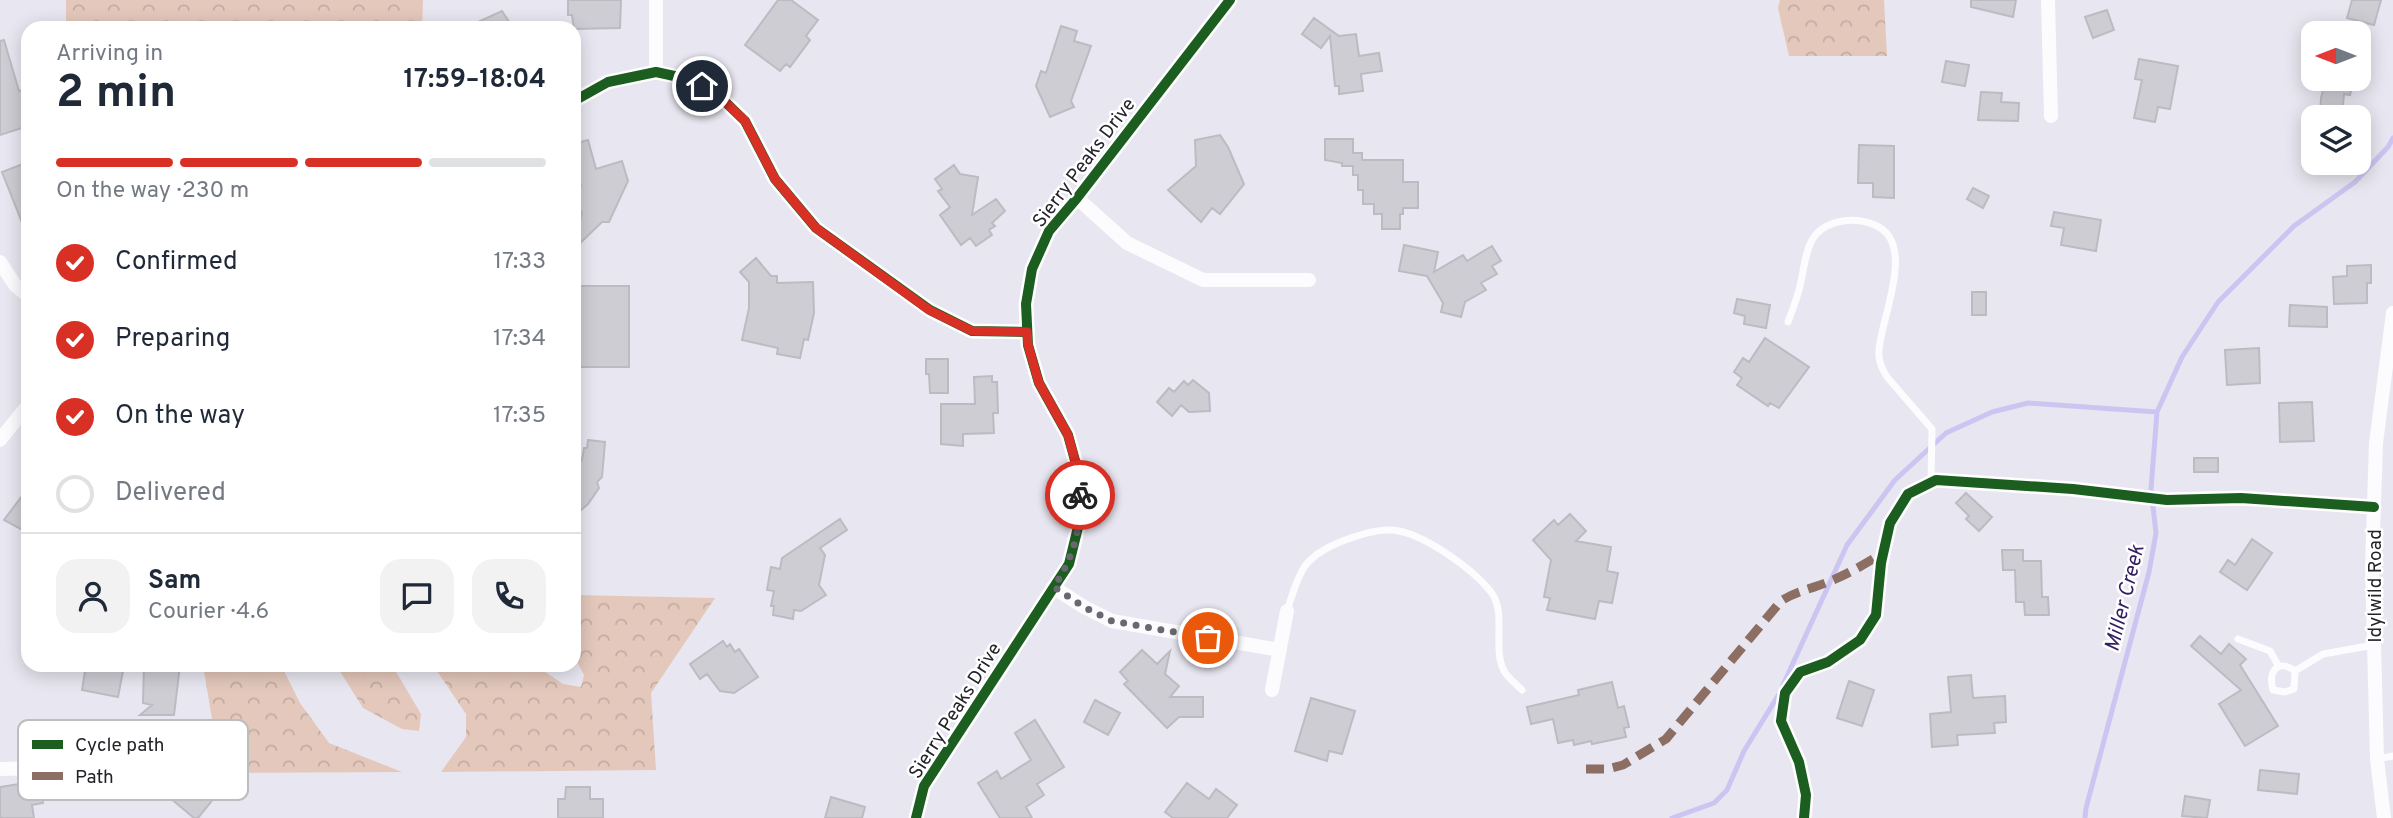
<!DOCTYPE html>
<html lang="en">
<head>
<meta charset="utf-8">
<style>
  body { margin:0; font-family:Overpass,sans-serif; background:#f2f2f3; color:#1f2937; height:100vh; display:flex; flex-direction:column; font-size:26px; white-space:nowrap }
  * { box-sizing:border-box; margin:0 }
  p { font-size:23px; color:#747a83 }
  .icon { flex:none; width:38px; height:38px; fill:none; stroke:currentColor; stroke-width:2; stroke-linecap:round; stroke-linejoin:round }
  .map { position:relative; flex:1; overflow:hidden }
  .sheet { position:absolute; left:21px; top:21px; width:560px; height:651px; display:flex; flex-direction:column; background:#fff; border-radius:21px; box-shadow:0 4px 18px #0003 }
  .sheet>* { flex:none }
  .needle { width:46px; rotate:270deg }
  .tools { position:absolute; left:2301px; top:21px; display:grid; gap:14px }
  .tools a { display:grid; place-items:center; width:70px; height:70px; border-radius:14px; background:#fff; box-shadow:0 4px 18px #0003; font-size:35px }
  .pin { position:absolute; display:grid; place-items:center; width:60px; height:60px; color:#fff; margin:-30px; border:4px solid #fff; border-radius:50%; box-shadow:0 2px 7px #0007 }
  .courier { position:absolute; display:grid; place-items:center; width:70px; height:70px; margin:-35px; border:5px solid #d93025; border-radius:50%; background:#fff; color:#222; box-shadow:0 2px 9px #0007 }
  .headline em { font-style:normal; font-weight:700 }
  .headline div { display:flex; flex-direction:column-reverse }
  .headline { display:flex; align-items:center; justify-content:space-between; height:119px; padding:0 35px }
  h1 { font-size:46px; font-weight:700; line-height:52px }
  .bar { display:grid; grid-template-columns:repeat(4,1fr); gap:10px 7px; align-content:center; height:84px; padding:0 35px }
  .bar i { height:9px; border-radius:5px; background:#e0e1e3 }
  .bar .current { background:#d93025 }
  .bar p { grid-column:span 4 }
  .line { display:flex; align-items:center; gap:18px; padding:0 35px; border-top:2px solid #e0e1e3 }
  .line div { flex:1 }
  .round { display:grid; place-items:center; flex:none; width:74px; height:74px; border-radius:21px; background:#f2f2f3 }
  ol { padding:0 35px; list-style:none }
  li { display:flex; align-items:center; gap:21px; height:77px }
  li p { margin-inline-start:auto }
  li .icon { padding:7px; border-radius:50%; background:#d93025; color:#fff; stroke-width:4 }
  li:last-child { color:#747a83 }
  li i { width:38px; height:38px; border:4px solid #e0e1e3; border-radius:50% }
  .map>svg:first-child { display:block }
  .forest { fill:url(#forest-crowns) }
  .lines { fill:none; stroke-linecap:round; stroke-linejoin:round }
  .stream { stroke:#cdc5f1; stroke-width:5 }
  .building { fill:#cfcdd4; stroke:#bcbbc2; stroke-width:2 }
  .service { stroke:#fcfbfd; stroke-width:7 }
  .minor { stroke:#fcfbfd; stroke-width:14 }
  .quiet { stroke:#8d6e63; stroke-width:9; stroke-dasharray:18 9; stroke-linecap:butt }
  .cycleway-casing { stroke:#fff; stroke-width:15 }
  .cycleway { stroke:#1b5e20; stroke-width:10 }
  .done { stroke:#69676f; stroke-width:7; stroke-dasharray:0 12.6 }
  .route { stroke:#d93025; stroke-width:9 }
  .labels { text-anchor:middle; stroke-width:5; stroke-linejoin:round; paint-order:stroke }
  .street-label { font-size:19px; fill:#242329; stroke:#fff }
  .water-label { font-size:21px; font-style:italic; fill:#321e61; stroke:#fff }
  .key { fill:#fff; stroke:#bdbdbf; stroke-width:2 }
  .key-label { font-size:19px; fill:#242329 }
</style>
</head>
<body>
<div class="map">
<svg width="2393" height="818" viewBox="0 0 2393 818">
  <defs>
    <pattern id="forest-crowns" width="20" height="18" patternUnits="userSpaceOnUse" patternTransform="scale(1.75)"><rect width="20" height="18" fill="#e4c8bc"/><path d="M2 6a3 3 0 1 1 6 0M12 15a3 3 0 1 1 6 0" fill="none" stroke="#c3aca2"/></pattern>
  </defs>
  <rect width="100%" height="100%" fill="#e8e6f0"/>
  <path class="forest" d="M66 0H423L422 28H66Z
    M1780 0H1884L1887 56H1789L1778 8Z
    M574 595 715 598 651 693 656 770 441 772 466 737V714L433 665H535L563 684 581 687 584 675 574 656Z
    M203 665H281L300 703 329 743 402 772 221 773Z
    M336 665H392L421 714 419 731 402 729 363 708Z"/>
  <g class="lines">
    <path class="stream" d="M1783 685 1847 545 1895 480 1946 433 1992 412 2028 403 2157 412
      M1672 818 1714 803 1727 790 1744 751 1779 694
      M2085 818 2086 808 2149 572 2156 533 2151 489 2157 412 2182 357 2218 302 2294 226 2355 182 2388 147 2393 138"/>
  </g>
  <path class="building" d="M568 0H621L620 28 574 29 572 15H568Z
    M778 0H791L818 20 806 36 810 40 790 67 786 64 780 71 745 45Z
    M1971 0H2016L2013 17 1971 7Z
    M2352 0H2381L2374 25 2347 18Z
    M2107 10 2114 30 2093 38 2085 17Z
    M502 11 513 28H465Z
    M1314 18 1339 36 1356 34 1359 56 1379 53 1382 71 1361 74 1363 91 1339 94V86H1335L1330 36 1321 48 1302 34Z
    M1061 26 1077 31 1074 41 1091 46 1071 101 1074 107 1050 117 1036 86 1041 71 1046 73Z
    M4 40 19 91 28 89V126L0 135V41Z
    M2139 59 2178 66 2170 109 2158 107 2155 122 2134 118 2142 80 2135 79Z
    M1946 61 1969 65 1965 86 1942 82Z
    M2326 79H2354L2350 95 2344 94 2342 117H2320L2321 98Z
    M1981 92 2002 93 2001 102 2019 103 2018 121 1978 120Z
    M1220 135 1228 147 1244 184 1220 214 1212 208 1201 222 1168 190 1196 166 1195 140Z
    M1325 139H1353V153H1362V160H1403V182H1418V208H1403V214H1400V229H1382V214H1374V204H1363V190H1358V175H1353V166H1342V163L1325 160Z
    M588 140 596 169 622 161 628 181 609 222H602L574 249 582 212 575 206 581 185H574V144Z
    M1859 145 1894 146V198L1873 197V183H1858Z
    M28 162V235H27L2 172Z
    M954 165 960 174 978 177 972 215 996 199 1005 211 992 223 995 226 989 230 992 235 976 246 970 238 961 245 940 215 950 207 938 191 942 189 935 179Z
    M1973 188 1989 196 1983 208 1967 199Z
    M2054 212 2101 220 2096 251 2061 245 2064 228 2051 226Z
    M1404 245 1438 252 1434 272 1463 255 1467 261 1492 246 1501 261 1492 266 1497 274 1481 283 1486 290 1465 302 1461 317 1441 312 1443 303 1427 276 1399 271Z
    M756 258 771 276H777V283L813 282 814 313 808 340 804 339 800 358 777 354 778 348 742 340 749 308V282L740 272Z
    M2371 265V283H2367V303L2334 304 2333 277 2347 276V266Z
    M574 286H629V367H574Z
    M1972 292H1986V315H1972Z
    M1737 299 1770 305 1766 328 1744 324 1745 316 1734 313Z
    M2290 305 2327 307V327L2289 326Z
    M1765 338 1809 367 1779 408 1770 403 1768 406 1737 385 1742 378 1734 372 1743 358 1749 362Z
    M2259 348 2260 383 2227 385 2225 350Z
    M926 359H948V393H930L929 374H926Z
    M992 376V382H997L998 413H993L994 433 963 434V446L941 444V404H975L974 377Z
    M1193 380 1209 393 1210 411 1189 412 1181 405 1172 416 1157 402 1169 388 1174 392 1184 381 1188 385Z
    M2312 402 2314 441 2280 442 2279 403Z
    M588 440 605 442 602 477 597 482 599 488 588 504 574 516V467L582 460 584 448H587Z
    M2194 458H2218V472H2194Z
    M28 488V533L4 520Z
    M1966 493 1992 517 1979 531 1966 519 1969 516 1956 503Z
    M1570 514 1586 531 1576 541 1611 547 1607 571 1618 573 1612 603 1599 601 1595 619 1547 610 1550 598 1544 597 1551 560 1533 540 1554 520 1558 525Z
    M840 519 847 530 820 548 825 555 819 585 826 595 801 611 794 610 793 619 773 615 774 606H771L774 591 767 590 771 567 780 569 782 558Z
    M2252 539 2272 553 2247 590 2220 572 2228 560 2235 565Z
    M2002 550H2023V561H2041L2042 597H2048L2049 615H2025L2024 602H2016L2015 570H2003Z
    M2200 636 2221 654 2229 644 2246 659 2240 665 2278 726 2245 746 2219 704 2241 690 2191 646Z
    M723 641 727 647 730 644 735 652 739 649 758 677 734 693 720 691 707 674 700 679 690 664Z
    M1142 650 1157 664 1170 651 1165 674 1179 686 1170 697H1203V717H1179L1167 728 1124 684 1128 681 1120 672Z
    M86 665 123 671 118 697 82 690Z
    M144 665H180L174 715H140L152 705 143 703Z
    M1971 675 1973 698 2005 696 2006 722 1994 723 1995 733 1957 735 1958 745 1932 747 1930 714 1951 712 1948 677Z
    M1849 681 1874 690 1862 726 1837 718Z
    M1612 682 1618 708 1624 706 1629 727 1624 728 1626 737 1592 744 1591 741 1574 745 1573 740 1558 743 1553 719 1531 724 1527 707 1579 695 1578 690Z
    M1311 698 1355 711 1342 754 1329 751 1327 761 1295 751Z
    M1095 700 1120 713 1108 735 1084 722Z
    M1035 720 1064 767 1037 784 1044 795 1026 807 1032 818H1000L978 783 997 771 1001 779 1031 760 1015 733Z
    M2260 770 2299 774 2297 794 2258 790Z
    M188 774 215 797 198 818H194L169 797Z
    M39 781 43 803 32 805 34 818H0V787Z
    M1187 783 1209 799 1216 789 1237 805 1227 818H1173L1165 812Z
    M566 787H590V799H603V818H558V799H565Z
    M2185 796 2210 800 2207 818 2182 816Z
    M831 797 865 807 862 818H825Z"/>
  <g class="lines">
    <path class="service" d="M1788 322C1792 311 1797 299 1800 286 1807 256 1805 227 1843 221 1855 219 1865 221 1875 225 1918 243 1880 320 1879 351 1878 360 1882 369 1887 377L1932 429 1931 483
      M1287 611C1292 596 1296 579 1305 566 1315 553 1330 546 1345 540 1360 535 1377 529 1392 530 1422 532 1473 569 1491 592 1507 613 1492 647 1504 671 1508 678 1516 684 1522 690
      M2238 639 2270 651 2278 665
      M2295 671C2277 658 2268 672 2273 690L2285 692 2294 689 2295 671 2323 654 2374 645
      M2377 759 2393 756"/>
    <path class="minor" d="M656 0V72
      M2048 0 2051 116
      M574 101 608 82 656 72 688 79 716 93 745 121 775 179 816 228 930 310 972 331 1027 332
      M1077 198 1127 243 1203 280H1309
      M0 262 15 285 28 296
      M0 440 28 405
      M1053 587 1084 607 1112 621 1280 650
      M1272 690 1287 611
      M0 769 172 765
      M916 818 924 786 1069 564 1080 519 1079 475 1068 435 1039 383 1028 345 1026 304 1032 269 1049 231 1077 198 1230 0
      M1804 818 1806 795 1799 762 1781 721 1785 693 1800 672 1828 662 1860 640 1876 615 1881 563 1890 523 1908 494 1936 480 2073 489 2167 500 2241 498 2374 507
      M2384 818 2377 759 2372 566 2376 443 2393 313"/>
    <path class="quiet" d="M1586 769H1607L1623 765 1666 739 1781 601C1793 593 1803 591 1817 586 1841 578 1862 566 1883 553"/>
    <defs>
      <path id="cycleway" d="M574 101 608 82 656 72 688 79 716 93 745 121 775 179 816 228 930 310 972 331 1027 332
        M916 818 924 786 1069 564 1080 519 1079 475 1068 435 1039 383 1028 345 1026 304 1032 269 1049 231 1077 198 1230 0
        M1804 818 1806 795 1799 762 1781 721 1785 693 1800 672 1828 662 1860 640 1876 615 1881 563 1890 523 1908 494 1936 480 2073 489 2167 500 2241 498 2374 507"/>
    </defs>
    <use href="#cycleway" class="cycleway-casing"/>
    <use href="#cycleway" class="cycleway"/>
  </g>
  <g class="lines">
    <path class="done" d="M1080 495C1081 531 1073 557 1054 587L1084 607 1112 621 1208 638"/>
    <path class="route" d="M702 86 716 93 745 121 775 179 816 228 929 310 972 331 1027 332 1028 345 1039 383 1068 435 1079 475 1080 495"/>
  </g>
  <g class="labels">
    <g class="street-label">
      <text transform="translate(1083 162) rotate(-53)" y="7">Sierry Peaks Drive</text>
      <text transform="translate(2374 586) rotate(-90)" y="7">Idylwild Road</text>
      <text transform="translate(954 710) rotate(-58)" y="7">Sierry Peaks Drive</text>
    </g>
    <g class="water-label">
      <text transform="translate(2124 598) rotate(-76)" y="7">Miller Creek</text>
    </g>
  </g>
  <rect x="18" y="720" width="230" height="80" rx="10" class="key"/>
  <rect x="32" y="740" width="31" height="9" fill="#1b5e20"/>
  <rect x="32" y="772" width="31" height="8" fill="#8d6e63"/>
  <g class="key-label">
    <text x="75" y="751">Cycle path</text>
    <text x="75" y="783">Path</text>
  </g>
</svg>
<div class="tools">
<a><svg class="needle" viewBox="-14 -14 28 28"><path d="M0-13l5 13h-10z" fill="#e53935"/><path d="M0 13l5-13h-10z" fill="#747a83"/></svg></a>
<a><svg class="icon" aria-label="layers" viewBox="0 0 24 24"><path d="M12 4l9 5-9 5-9-5zM3 14l9 5 9-5"/></svg></a>
</div>
<div class="pin" style="left:1208px;top:638px;background:#ea580c"><svg class="icon" aria-label="bag" viewBox="0 0 24 24"><path d="M5 8h14l-1 12H6zM9 8a3 3 0 0 1 6 0"/></svg></div>
<div class="pin" style="left:702px;top:86px;background:#1f2937"><svg class="icon" aria-label="home" viewBox="0 0 24 24"><path d="M3 11l9-7 9 7M6 9v11h12V9"/></svg></div>
<div class="courier" style="left:1080px;top:495px"><svg class="icon" aria-label="bike" viewBox="0 0 24 24"><circle cx="6" cy="16" r="4"/><circle cx="18" cy="16" r="4"/><path d="M6 16l4-8h5l3 8M10 8l3 8H6M13 5h3"/></svg></div>
<section class="sheet">
<div class="headline"><div><h1>2 min</h1><p>Arriving in</p></div><em>17:59–18:04</em></div>
<div class="bar"><i class="current"></i><i class="current"></i><i class="current"></i><i></i><p>On the way · 230 m</p></div>
<ol>
<li><svg class="icon" aria-label="check" viewBox="0 0 24 24"><path d="M5 12l5 5 9-10"/></svg>Confirmed<p>17:33</p></li>
<li><svg class="icon" aria-label="check" viewBox="0 0 24 24"><path d="M5 12l5 5 9-10"/></svg>Preparing<p>17:34</p></li>
<li><svg class="icon" aria-label="check" viewBox="0 0 24 24"><path d="M5 12l5 5 9-10"/></svg>On the way<p>17:35</p></li>
<li><i></i>Delivered</li>
</ol>
<div class="line" style="height:126px"><a class="round"><svg class="icon" aria-label="person" viewBox="0 0 24 24"><circle cx="12" cy="8" r="4"/><path d="M4 21q1-7 8-7t8 7"/></svg></a><div><b>Sam</b><p>Courier · 4.6</p></div><a class="round"><svg class="icon" aria-label="chat" viewBox="0 0 24 24"><path d="M4 5h16v11H9l-5 4z"/></svg></a><a class="round"><svg class="icon" aria-label="phone" viewBox="0 0 24 24"><path d="M5 4h4l2 5-3 2q2 4 5 5l2-3 5 2v4C11 20 4 13 5 4z"/></svg></a></div>
</section>
</div>
</body>
</html>
